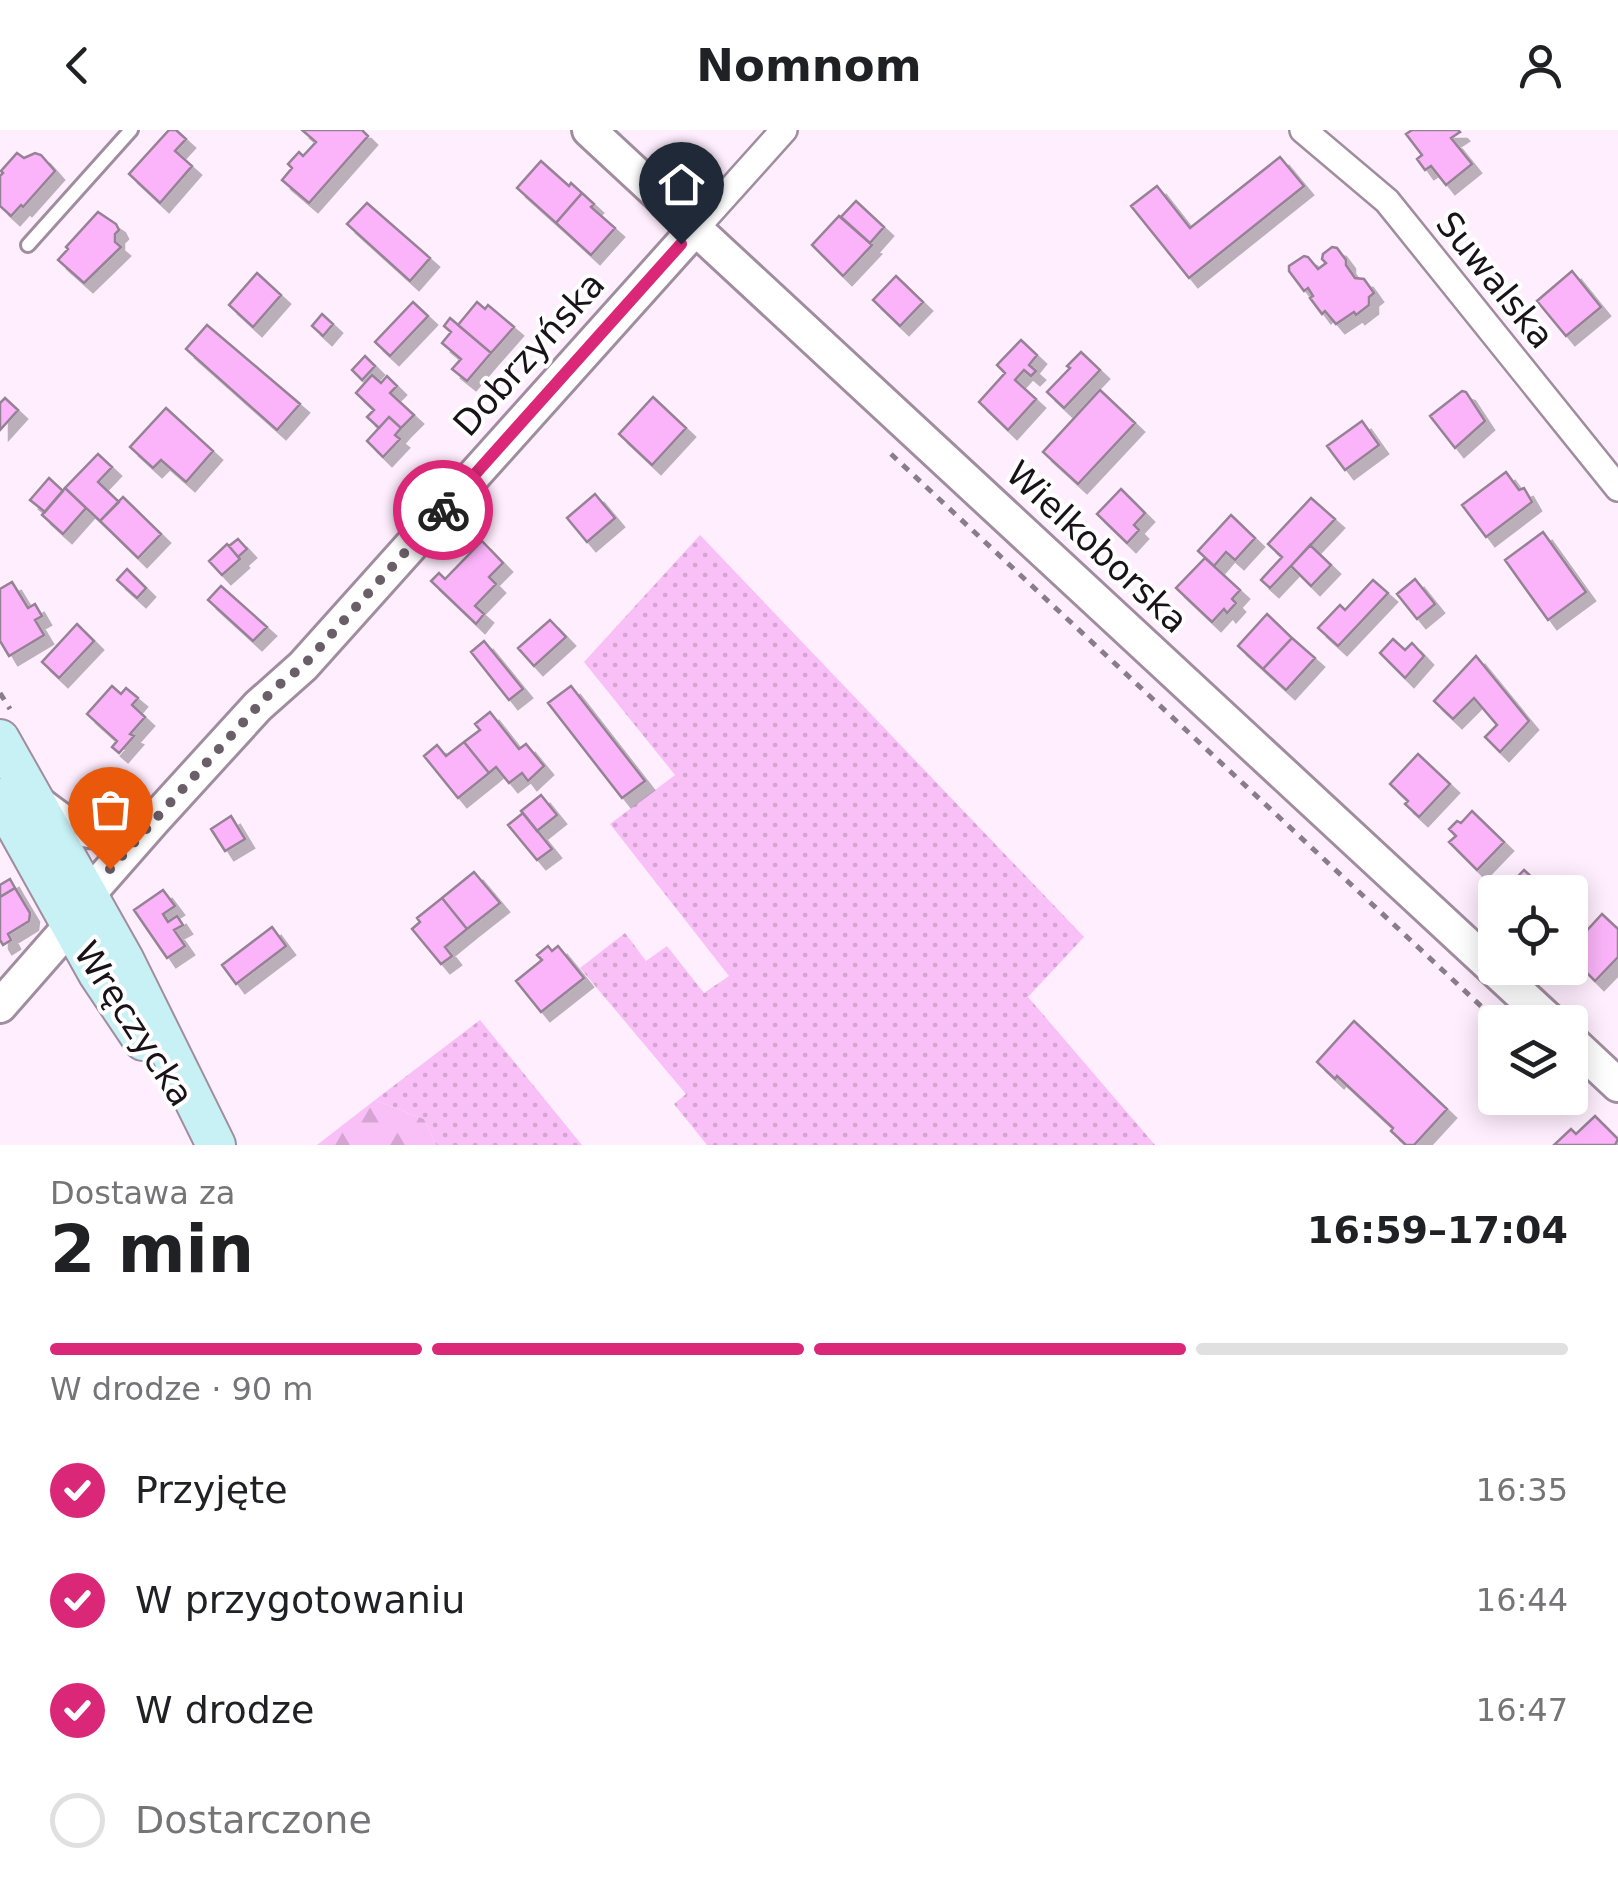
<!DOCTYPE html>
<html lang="pl">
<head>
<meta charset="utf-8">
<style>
  body { margin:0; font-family:"DejaVu Sans",sans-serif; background:#f2f2f2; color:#202124; height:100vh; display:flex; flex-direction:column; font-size:38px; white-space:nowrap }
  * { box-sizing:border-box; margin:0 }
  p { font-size:32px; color:#757577 }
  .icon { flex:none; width:55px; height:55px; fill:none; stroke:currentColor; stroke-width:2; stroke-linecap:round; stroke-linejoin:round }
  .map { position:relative; height:1015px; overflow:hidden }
  .details { display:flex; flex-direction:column; background:#fff; flex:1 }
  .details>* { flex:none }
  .buttons { position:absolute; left:1478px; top:745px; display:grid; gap:20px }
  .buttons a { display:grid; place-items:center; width:110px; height:110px; border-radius:10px; background:#fff; box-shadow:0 5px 25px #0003; font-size:50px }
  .pin { position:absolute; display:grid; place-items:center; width:85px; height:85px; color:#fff; margin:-102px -42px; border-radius:50% 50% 50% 0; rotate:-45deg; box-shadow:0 0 10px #0007 }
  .pin .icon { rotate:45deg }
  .courier { position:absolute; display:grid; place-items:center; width:100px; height:100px; margin:-50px; border:8px solid #db2777; border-radius:50%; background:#fff; color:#222; box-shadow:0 2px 12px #0007 }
  .headline em { font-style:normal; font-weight:600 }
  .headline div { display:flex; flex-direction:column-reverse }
  .headline { display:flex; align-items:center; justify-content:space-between; height:170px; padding:0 50px }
  h1 { font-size:65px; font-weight:600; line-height:75px }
  .bar { display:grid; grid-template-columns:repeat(4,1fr); gap:15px 10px; align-content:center; height:120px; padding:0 50px }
  .bar i { height:12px; border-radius:8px; background:#e0e0e0 }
  .bar .on { background:#db2777 }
  .bar p { grid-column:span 4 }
  ol { padding:0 50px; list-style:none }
  li { display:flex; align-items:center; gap:30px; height:110px }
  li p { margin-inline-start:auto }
  li .icon { padding:10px; border-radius:50%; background:#db2777; color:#fff; stroke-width:4 }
  li:last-child { color:#757577 }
  li i { width:55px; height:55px; border:5px solid #e0e0e0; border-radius:50% }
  header { display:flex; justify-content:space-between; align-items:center; height:130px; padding:0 50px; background:#fff; font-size:45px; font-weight:600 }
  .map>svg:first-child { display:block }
  .grass { fill:url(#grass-dots) }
  .forest { fill:url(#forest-firs) }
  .building { fill:#fbb4f9; stroke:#958294; stroke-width:2.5; filter:url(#shadow) }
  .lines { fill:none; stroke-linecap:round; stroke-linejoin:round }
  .service-casing { stroke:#a08d9f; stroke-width:18 }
  .minor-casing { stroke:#a08d9f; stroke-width:30 }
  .tertiary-casing { stroke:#a08d9f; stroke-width:38 }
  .secondary-casing { stroke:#a08d9f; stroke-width:42 }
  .path { stroke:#897d89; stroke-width:5; stroke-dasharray:8 8; stroke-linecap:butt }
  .service { stroke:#fff; stroke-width:12 }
  .minor { stroke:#fff; stroke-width:25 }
  .tertiary { stroke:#fff; stroke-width:32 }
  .secondary { stroke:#c7f1f5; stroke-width:38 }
  .done { stroke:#6a5f69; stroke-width:10; stroke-dasharray:0 18 }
  .route { stroke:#db2777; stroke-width:12 }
  .labels { text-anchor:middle; stroke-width:8; stroke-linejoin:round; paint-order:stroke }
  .street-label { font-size:35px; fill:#191219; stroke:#fff }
</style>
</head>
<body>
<header><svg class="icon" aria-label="back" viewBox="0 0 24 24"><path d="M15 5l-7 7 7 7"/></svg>Nomnom<svg class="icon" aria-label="person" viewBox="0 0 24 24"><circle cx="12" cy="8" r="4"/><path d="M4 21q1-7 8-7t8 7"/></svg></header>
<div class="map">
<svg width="1618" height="1015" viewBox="0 0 1618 1015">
  <defs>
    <pattern id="grass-dots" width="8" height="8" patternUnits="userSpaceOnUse" patternTransform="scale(2.5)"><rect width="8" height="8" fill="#f9c0f7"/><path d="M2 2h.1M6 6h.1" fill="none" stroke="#d5a4d3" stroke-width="1.8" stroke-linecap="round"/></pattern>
    <pattern id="forest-firs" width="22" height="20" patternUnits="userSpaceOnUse" patternTransform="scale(2.5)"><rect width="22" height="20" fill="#f9c0f7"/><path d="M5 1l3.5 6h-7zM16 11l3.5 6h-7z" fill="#d5a4d3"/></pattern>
    <filter id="shadow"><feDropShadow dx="9" dy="9" stdDeviation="0" flood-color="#0004"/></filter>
  </defs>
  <rect width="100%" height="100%" fill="#ffeefe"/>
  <path class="grass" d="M700 405 1084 807 1028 867 1155 1015H707L674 974 686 964 580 838 625 803 646 831 667 816 704 863 729 846 610 694 675 645 584 532Z
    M480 890 582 1015H436L424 989 375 970Z"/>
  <path class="forest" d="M375 970 424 989 436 1015H317Z"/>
  <path class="building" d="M169 0H176L186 9 175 21 192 36 160 73 129 44Z
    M302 0H362L368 6 309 73 282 50 292 38 288 34 299 22 303 26 316 12Z
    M1412 0H1458L1460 2 1451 8 1472 34 1446 55 1431 36 1425 40 1417 29 1422 25 1406 4Z
    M17 23 24 28 35 23 41 25 55 41 23 77 21 75 11 86 0 76V46L3 43 1 41Z
    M1280 27 1304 56 1189 148 1131 76 1157 56 1190 98Z
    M541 31 569 56 571 53 582 63 556 93 517 58Z
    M582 63 594 74 591 77 615 98 591 125 556 93Z
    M856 71 884 97 870 113 841 87Z
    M367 73 430 128 410 151 347 94Z
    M98 82 116 94 119 100 115 104V112L121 117 84 153 58 130 68 119 66 117Z
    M839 86 872 115 843 146 812 115Z
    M1332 117 1337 118 1346 130V135L1355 148 1364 149 1374 163 1369 167V175L1356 185 1354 182 1336 194 1325 181 1322 184 1310 168 1313 166 1308 158 1304 161 1289 141V136L1304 126 1308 127 1318 139 1326 133 1322 129 1323 124Z
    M1572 141 1601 177 1566 206 1537 171Z
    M257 143 281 165 253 197 229 175Z
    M896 146 923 172 900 196 873 170Z
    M413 172 428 186 390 226 375 212Z
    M477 172 485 179 488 175 514 197 491 223 458 195Z
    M322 184 333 194 323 206 312 196Z
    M450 188 491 223 467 251 452 239 461 229 442 213 451 202 444 196Z
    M207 195 300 274 277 300 186 219Z
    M1021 210 1037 225 1029 235 1036 241 1031 246 1024 240 1015 250 1036 269 1008 300 979 272 1005 243 997 235Z
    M1081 222 1100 240 1064 278 1047 262 1070 238 1067 236Z
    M365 226 375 236 362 250 352 240Z
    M372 245 381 253 387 246 397 256 390 263 414 285 401 298 389 287 379 298 367 287 374 280 356 263Z
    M1100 260 1135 293 1078 354 1043 322Z
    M1462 261 1466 262 1485 291 1455 318 1430 286Z
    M653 267 686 298 652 335 619 304Z
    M5 268 18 280 0 300V273Z
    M166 278 213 321 186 352 161 330 153 338 130 317Z
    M389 287 401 298 395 305 400 309 383 327 367 311Z
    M1362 291 1379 315 1345 340 1327 316Z
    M98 324 112 337 98 352 119 372 100 391 65 358Z
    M1506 342 1519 360 1524 358 1532 372 1486 407 1462 375Z
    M49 348 63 361 45 382 30 370Z
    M65 358 86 378 63 404 42 385Z
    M1121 359 1145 383 1134 395 1139 400 1127 413 1097 384Z
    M595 364 615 388 587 412 567 388Z
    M123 367 161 404 138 428 100 391Z
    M1311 368 1335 389 1270 458 1261 450 1282 427 1268 414Z
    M1231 385 1255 408 1235 430 1226 422 1214 436 1198 421Z
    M1543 402 1586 462 1548 490 1505 430Z
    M238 409 247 419 238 427 229 416Z
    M482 411 503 433 489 447 496 454 475 476 484 484 476 494 431 451 439 443 445 449Z
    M227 414 240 429 222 445 209 431Z
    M1310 415 1331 435 1311 456 1291 436Z
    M1205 428 1240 460 1232 469 1236 473 1227 483 1224 479 1212 492 1176 458Z
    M127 439 146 458 137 468 117 450Z
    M1415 449 1435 474 1417 489 1397 464Z
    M1373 450 1388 463 1338 516 1318 498 1340 475 1345 480Z
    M12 452 28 478 35 474 42 486 35 490 44 505 9 526 0 511V459Z
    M221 456 267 497 253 511 208 470Z
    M1267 484 1292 508 1263 539 1238 516Z
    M550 490 566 507 534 536 518 518Z
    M77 494 94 511 59 548 42 532Z
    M1292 508 1315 528 1286 560 1263 539Z
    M1393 509 1405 520 1412 513 1424 526 1405 548 1380 523Z
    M484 511 523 559 509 570 471 522Z
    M1476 526 1529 591 1500 622 1485 607 1497 595 1474 568 1453 589 1434 571Z
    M112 556 121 564 126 558 138 568 132 575 145 587 130 604 134 606 119 623 112 617 117 611 87 584Z
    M571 556 645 651 622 668 548 573Z
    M490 582 519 619 526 614 544 636 528 651 522 643 509 653 496 637 489 643 464 612 480 600 475 594Z
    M464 612 489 643 458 668 424 626 437 615 446 626Z
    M1418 624 1450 654 1419 687 1405 674 1408 671 1390 654Z
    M541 665 557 685 537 701 521 681Z
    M1472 681 1504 712 1477 740 1449 712 1456 706 1449 699 1457 691 1461 693Z
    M523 683 552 719 537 730 508 695Z
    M231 686 245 709 225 721 211 699Z
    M1524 740 1548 762H1503Z
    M474 742 500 773 467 799 442 768Z
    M10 749 15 758 0 767V755Z
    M15 758 30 783 29 791 8 804 11 810 3 815 0 810V767Z
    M163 760 175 776 163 784 168 792 177 786 183 795 174 800 185 816 167 828 134 780Z
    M442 768 467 799 445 817 452 826 441 834 412 799 420 792 417 788Z
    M1602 784 1618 799V827L1595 851 1570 826V819Z
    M272 797 286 816 236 854 222 835Z
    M548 816 552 821 558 816 584 848 541 882 516 851 542 830 537 825Z
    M1354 891 1447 979 1414 1015H1406L1391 1001 1393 998 1337 946 1335 949 1317 932Z
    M1595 986 1618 1009 1615 1015H1554L1571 999 1576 1004Z"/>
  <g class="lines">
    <defs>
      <path id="service" d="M28 115 131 0"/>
      <path id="minor" d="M1303 0 1387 71 1618 358
        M696 98 784 0"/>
      <path id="tertiary" d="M589 0 1551 892
        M35 671C46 678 57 688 68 694 95 710 126 697 154 690
        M0 876 71 795 89 764 154 690 258 576 303 536 696 98
        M1570 910 1618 955"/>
      <path id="secondary" d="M0 609 124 829 216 1015
        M0 668 98 844 143 911"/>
    </defs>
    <use href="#service" class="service-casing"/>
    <use href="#minor" class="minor-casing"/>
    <use href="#tertiary" class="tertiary-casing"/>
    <use href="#secondary" class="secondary-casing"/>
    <path class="path" d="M891 324 1498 892
      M0 563 10 579
      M81 667 110 669"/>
    <use href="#service" class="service"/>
    <use href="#minor" class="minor"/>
    <use href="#tertiary" class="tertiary"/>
    <use href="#secondary" class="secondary"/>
  </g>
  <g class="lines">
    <path class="done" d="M110 739 258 576 275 558 303 536 443 380"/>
    <path class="route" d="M443 380 681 114"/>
  </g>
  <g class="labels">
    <g class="street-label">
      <text transform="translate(1495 150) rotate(51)" y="12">Suwalska</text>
      <text transform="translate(529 224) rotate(-48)" y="12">Dobrzyńska</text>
      <text transform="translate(1097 417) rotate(43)" y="12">Wielkoborska</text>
      <text transform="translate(134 894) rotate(57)" y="12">Wręczycka</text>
    </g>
  </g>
</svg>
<div class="buttons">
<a><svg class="icon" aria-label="locate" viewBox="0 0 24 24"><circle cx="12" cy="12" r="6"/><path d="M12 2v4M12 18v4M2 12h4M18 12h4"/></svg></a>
<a><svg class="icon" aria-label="layers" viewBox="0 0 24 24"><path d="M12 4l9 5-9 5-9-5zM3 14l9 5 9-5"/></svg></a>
</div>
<div class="pin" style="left:110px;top:739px;background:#ea580c"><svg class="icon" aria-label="bag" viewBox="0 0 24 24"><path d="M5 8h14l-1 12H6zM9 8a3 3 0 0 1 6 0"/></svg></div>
<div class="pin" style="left:681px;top:114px;background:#1f2937"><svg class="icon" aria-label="home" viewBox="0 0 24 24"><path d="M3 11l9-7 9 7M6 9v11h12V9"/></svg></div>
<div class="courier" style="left:443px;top:380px"><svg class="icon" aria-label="bike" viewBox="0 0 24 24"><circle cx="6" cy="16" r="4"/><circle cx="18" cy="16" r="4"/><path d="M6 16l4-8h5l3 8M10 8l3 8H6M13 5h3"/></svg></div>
</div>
<section class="details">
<div class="headline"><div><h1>2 min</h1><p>Dostawa za</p></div><em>16:59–17:04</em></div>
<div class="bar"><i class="on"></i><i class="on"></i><i class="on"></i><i></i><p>W drodze · 90 m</p></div>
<ol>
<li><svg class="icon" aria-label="check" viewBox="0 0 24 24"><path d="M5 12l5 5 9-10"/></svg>Przyjęte<p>16:35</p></li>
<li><svg class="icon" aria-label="check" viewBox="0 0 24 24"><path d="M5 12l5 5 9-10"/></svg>W przygotowaniu<p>16:44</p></li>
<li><svg class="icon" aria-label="check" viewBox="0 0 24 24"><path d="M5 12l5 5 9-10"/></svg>W drodze<p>16:47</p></li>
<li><i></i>Dostarczone</li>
</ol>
</section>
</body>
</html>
